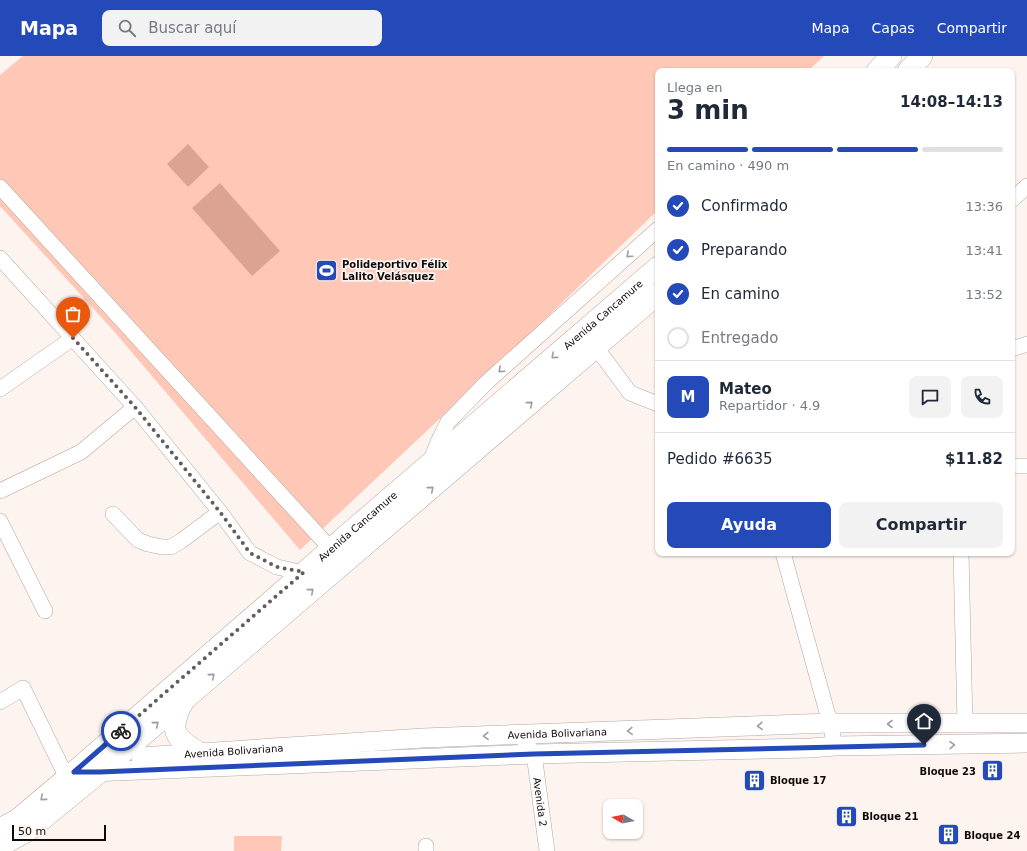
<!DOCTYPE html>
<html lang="es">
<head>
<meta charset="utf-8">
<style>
  body { margin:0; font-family:"DejaVu Sans",sans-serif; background:#f2f2f3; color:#1f2937; height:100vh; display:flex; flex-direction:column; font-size:15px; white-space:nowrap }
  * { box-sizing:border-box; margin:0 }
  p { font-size:13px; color:#747a83 }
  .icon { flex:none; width:22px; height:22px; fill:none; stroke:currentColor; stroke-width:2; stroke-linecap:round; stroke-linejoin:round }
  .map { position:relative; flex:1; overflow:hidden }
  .sheet { position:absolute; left:655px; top:12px; width:360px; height:488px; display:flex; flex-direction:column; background:#fff; border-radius:8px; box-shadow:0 1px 3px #0004 }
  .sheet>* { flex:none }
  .needle { width:26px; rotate:279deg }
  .tools { position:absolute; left:603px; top:743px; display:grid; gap:8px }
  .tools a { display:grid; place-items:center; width:40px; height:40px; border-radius:8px; background:#fff; box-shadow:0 1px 3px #0004; font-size:20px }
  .scale { position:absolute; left:12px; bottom:10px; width:94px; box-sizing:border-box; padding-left:4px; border:2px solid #0f0a09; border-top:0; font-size:11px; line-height:14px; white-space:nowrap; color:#0f0a09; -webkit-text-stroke:3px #fdf3ef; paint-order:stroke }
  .pin { position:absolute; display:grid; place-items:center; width:34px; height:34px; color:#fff; margin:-41px -17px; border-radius:50% 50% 50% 0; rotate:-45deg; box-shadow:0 0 4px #0007 }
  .pin .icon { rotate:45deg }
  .courier { position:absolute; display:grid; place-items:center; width:40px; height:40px; margin:-20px; border:3px solid #2449b8; border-radius:50%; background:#fff; color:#222; box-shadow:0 1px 5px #0007 }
  .headline em { font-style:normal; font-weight:600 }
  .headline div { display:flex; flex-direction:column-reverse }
  .headline { display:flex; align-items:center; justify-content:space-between; height:68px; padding:0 12px }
  h1 { font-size:26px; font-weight:600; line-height:30px }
  .bar { display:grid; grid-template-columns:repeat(4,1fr); gap:6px 4px; align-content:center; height:48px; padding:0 12px }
  .bar i { height:5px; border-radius:3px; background:#e0e1e3 }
  .bar .current { background:#2449b8 }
  .bar p { grid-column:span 4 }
  .line { display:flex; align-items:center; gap:10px; padding:0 12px; border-top:1px solid #e0e1e3 }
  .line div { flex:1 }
  .round { display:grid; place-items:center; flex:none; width:42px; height:42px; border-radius:8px; background:#f2f2f3 }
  ol { padding:0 12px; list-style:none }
  li { display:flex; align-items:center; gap:12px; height:44px }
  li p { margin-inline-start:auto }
  li .icon { padding:4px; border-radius:50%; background:#2449b8; color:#fff; stroke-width:4 }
  li:last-child { color:#747a83 }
  li i { width:22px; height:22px; border:2px solid #e0e1e3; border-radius:50% }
  .primary-button { display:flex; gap:8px; margin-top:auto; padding:8px 12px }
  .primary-button a { flex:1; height:46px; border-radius:8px; background:#2449b8; color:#fff; font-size:16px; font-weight:600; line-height:46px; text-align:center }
  .primary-button a+a { background:#f2f2f3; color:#1f2937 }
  header { display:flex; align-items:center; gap:24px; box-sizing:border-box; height:56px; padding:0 20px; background:#2449b8; color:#fff }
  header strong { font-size:19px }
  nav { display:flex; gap:22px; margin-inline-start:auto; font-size:14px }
  .search { width:280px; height:36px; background:#f2f2f3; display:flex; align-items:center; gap:10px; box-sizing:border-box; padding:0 14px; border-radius:8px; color:#747a83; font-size:15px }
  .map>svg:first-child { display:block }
  .green { fill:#fec7b6 }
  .water { fill:#dda392 }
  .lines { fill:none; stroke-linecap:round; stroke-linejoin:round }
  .minor-casing { stroke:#b3a7a3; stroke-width:16 }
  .tertiary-casing { stroke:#b3a7a3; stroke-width:20 }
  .secondary-casing { stroke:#b3a7a3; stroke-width:22 }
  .minor { stroke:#fff; stroke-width:15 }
  .tertiary { stroke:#fff; stroke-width:19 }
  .secondary { stroke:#fff; stroke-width:21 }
  .oneway { stroke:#9f9d9d }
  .done { stroke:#625c5a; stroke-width:4; stroke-dasharray:0 7.2 }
  .route { stroke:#2449b8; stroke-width:5 }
  .labels { text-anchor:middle; stroke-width:3.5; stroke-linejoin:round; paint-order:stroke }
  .poi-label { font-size:10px; font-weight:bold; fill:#0f0a09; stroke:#fdf3ef; text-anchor:start }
  .street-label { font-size:10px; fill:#0f0a09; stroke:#fdf3ef }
</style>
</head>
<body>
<header>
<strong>Mapa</strong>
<div class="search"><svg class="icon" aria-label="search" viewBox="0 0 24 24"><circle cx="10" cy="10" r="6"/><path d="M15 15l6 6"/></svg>Buscar aquí</div>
<nav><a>Mapa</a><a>Capas</a><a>Compartir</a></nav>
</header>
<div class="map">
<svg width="1027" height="795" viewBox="0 0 1027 795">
  <rect width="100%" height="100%" fill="#fdf3ef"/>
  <path class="green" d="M23 0H824L808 15H658V154L513 294 300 494 112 273 0 150V19Z
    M234 780H282L281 795H234Z"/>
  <path class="water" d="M188 88 209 111 188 131 167 108Z
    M220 127 280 195 252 220 192 152Z"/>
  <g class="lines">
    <defs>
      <g id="minor">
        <path d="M0 131 331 493"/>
        <path d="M1012 144 1027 130"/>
        <path d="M0 202 135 351 220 456 250 497 277 511 304 517"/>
        <path d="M590 283 630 337 658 348"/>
        <path d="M1012 293 1027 288"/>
        <path d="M0 333 73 282"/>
        <path d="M430 406 438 386 448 366 487 326 658 173"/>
        <path d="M1012 410H1027"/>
        <path d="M0 435 81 396 135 351"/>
        <path d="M113 458 138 484 148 488 162 491H171L181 485 220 456"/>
        <path d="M0 465 45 555"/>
        <path d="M783 497 830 667 835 690"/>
        <path d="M961 497 965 668"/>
        <path d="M0 646 23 632 67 722"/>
        <path id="s1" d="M520 679 534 698 547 795"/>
        <path d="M426 795V790"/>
      </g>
      <g id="tertiary">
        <path id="s2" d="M141 701 423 682 830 667H1027"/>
        <path d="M91 716 534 698 811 692 835 690 1027 687"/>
      </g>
      <g id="secondary">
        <path d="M877 15 891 0"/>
        <path d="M908 15 922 0"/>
        <path d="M183 646C168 674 174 682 200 697"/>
        <path id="s3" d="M0 773 17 764 67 722 331 493 342 483 658 211"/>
        <path d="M0 790 29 774 100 716 658 238"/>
      </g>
    </defs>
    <use href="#minor" class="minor-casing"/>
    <use href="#tertiary" class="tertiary-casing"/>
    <use href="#secondary" class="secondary-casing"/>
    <use href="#minor" class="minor"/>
    <use href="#tertiary" class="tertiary"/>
    <use href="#secondary" class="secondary"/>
  </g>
  <defs><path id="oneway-chevron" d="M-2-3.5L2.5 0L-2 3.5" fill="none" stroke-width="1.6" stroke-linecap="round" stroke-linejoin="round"/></defs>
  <g class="oneway">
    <use href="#oneway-chevron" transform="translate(629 199) rotate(138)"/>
    <use href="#oneway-chevron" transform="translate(554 300) rotate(139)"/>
    <use href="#oneway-chevron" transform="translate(501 314) rotate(138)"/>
    <use href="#oneway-chevron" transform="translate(530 348) rotate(-41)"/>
    <use href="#oneway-chevron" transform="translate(431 433) rotate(-41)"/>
    <use href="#oneway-chevron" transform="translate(311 535) rotate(-41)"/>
    <use href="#oneway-chevron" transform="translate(212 620) rotate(-41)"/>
    <use href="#oneway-chevron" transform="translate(156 668) rotate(-40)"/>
    <use href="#oneway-chevron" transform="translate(890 668) rotate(-180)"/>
    <use href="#oneway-chevron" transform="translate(760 670) rotate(178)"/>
    <use href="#oneway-chevron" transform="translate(630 675) rotate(178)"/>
    <use href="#oneway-chevron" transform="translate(486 680) rotate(178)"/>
    <use href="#oneway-chevron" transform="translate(952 689) rotate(-1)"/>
    <use href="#oneway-chevron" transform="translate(43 742) rotate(140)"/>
  </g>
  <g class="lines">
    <path class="done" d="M73 282 135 351 220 456 250 497 277 511 304 516 121 675"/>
    <path class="route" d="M121 675 74 716H100L534 698 924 689"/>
  </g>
  <defs>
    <symbol id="stadium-square" viewBox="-11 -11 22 22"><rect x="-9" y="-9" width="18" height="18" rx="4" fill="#2449b8" stroke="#fdf3ef"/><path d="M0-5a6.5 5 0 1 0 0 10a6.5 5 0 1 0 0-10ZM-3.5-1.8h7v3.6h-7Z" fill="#fff"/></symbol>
    <symbol id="building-square" viewBox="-11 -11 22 22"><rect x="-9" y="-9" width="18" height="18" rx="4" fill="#2449b8" stroke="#fdf3ef"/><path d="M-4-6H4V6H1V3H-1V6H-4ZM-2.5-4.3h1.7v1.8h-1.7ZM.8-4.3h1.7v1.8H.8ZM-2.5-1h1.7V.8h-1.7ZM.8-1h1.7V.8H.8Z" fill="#fff"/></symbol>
  </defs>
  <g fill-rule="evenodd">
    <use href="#stadium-square" x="314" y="202" width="25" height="25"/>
    <use href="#building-square" x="980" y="702" width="25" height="25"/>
    <use href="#building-square" x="742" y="712" width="25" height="25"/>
    <use href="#building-square" x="834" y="748" width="25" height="25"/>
    <use href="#building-square" x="936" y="766" width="25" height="25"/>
  </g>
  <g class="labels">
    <g class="poi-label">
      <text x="342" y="212">Polideportivo Félix<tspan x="342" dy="12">Lalito Velásquez</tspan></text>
      <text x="976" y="719" text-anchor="end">Bloque 23</text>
      <text x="770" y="728">Bloque 17</text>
      <text x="862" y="764">Bloque 21</text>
      <text x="964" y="783">Bloque 24</text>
    </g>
    <g class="street-label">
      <text dy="4" stroke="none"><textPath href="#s3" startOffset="793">Avenida Cancamure</textPath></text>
      <text dy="4" stroke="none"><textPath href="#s3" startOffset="469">Avenida Cancamure</textPath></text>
      <text dy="4" stroke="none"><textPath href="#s2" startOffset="417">Avenida Bolivariana</textPath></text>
      <text dy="4" stroke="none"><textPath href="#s2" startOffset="93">Avenida Bolivariana</textPath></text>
      <text dy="4" stroke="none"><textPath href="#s1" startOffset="72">Avenida 2</textPath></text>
    </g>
  </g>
</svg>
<div class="tools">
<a><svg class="needle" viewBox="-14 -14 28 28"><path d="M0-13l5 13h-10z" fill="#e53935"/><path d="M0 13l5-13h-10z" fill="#747a83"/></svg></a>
</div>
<div class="scale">50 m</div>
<div class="pin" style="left:73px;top:282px;background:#ea580c"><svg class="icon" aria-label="bag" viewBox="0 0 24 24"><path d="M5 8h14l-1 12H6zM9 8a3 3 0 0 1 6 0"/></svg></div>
<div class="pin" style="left:924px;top:689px;background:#1f2937"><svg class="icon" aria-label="home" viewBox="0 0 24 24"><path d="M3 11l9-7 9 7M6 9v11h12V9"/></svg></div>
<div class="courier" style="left:121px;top:675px"><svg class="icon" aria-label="bike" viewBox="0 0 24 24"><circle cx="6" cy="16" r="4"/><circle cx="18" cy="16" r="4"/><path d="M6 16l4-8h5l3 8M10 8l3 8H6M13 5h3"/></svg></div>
<section class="sheet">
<div class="headline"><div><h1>3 min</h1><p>Llega en</p></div><em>14:08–14:13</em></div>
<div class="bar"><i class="current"></i><i class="current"></i><i class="current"></i><i></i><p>En camino · 490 m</p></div>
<ol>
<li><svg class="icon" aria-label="check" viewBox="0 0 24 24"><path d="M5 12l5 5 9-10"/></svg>Confirmado<p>13:36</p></li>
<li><svg class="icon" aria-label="check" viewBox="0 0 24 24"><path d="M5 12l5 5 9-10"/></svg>Preparando<p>13:41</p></li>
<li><svg class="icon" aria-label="check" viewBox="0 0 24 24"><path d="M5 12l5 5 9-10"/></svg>En camino<p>13:52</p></li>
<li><i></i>Entregado</li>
</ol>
<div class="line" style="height:72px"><b class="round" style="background:#2449b8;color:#fff">M</b><div><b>Mateo</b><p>Repartidor · 4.9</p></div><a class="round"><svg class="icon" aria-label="chat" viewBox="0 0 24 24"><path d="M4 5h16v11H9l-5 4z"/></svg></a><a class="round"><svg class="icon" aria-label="phone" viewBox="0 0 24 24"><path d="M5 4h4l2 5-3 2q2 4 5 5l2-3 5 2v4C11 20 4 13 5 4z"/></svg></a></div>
<div class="line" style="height:52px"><div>Pedido #6635</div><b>$11.82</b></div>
<div class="primary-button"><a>Ayuda</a><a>Compartir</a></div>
</section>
</div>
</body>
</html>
